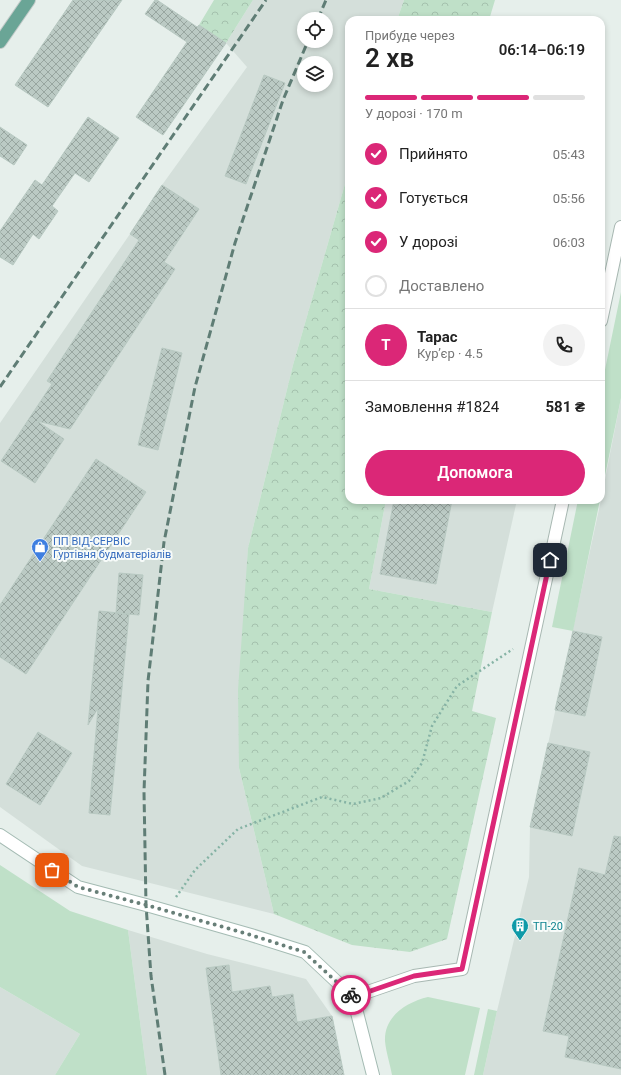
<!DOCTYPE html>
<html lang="uk">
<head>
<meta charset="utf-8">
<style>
  body { margin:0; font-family:Roboto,sans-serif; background:#f2f2f2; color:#222; height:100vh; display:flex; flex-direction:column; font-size:15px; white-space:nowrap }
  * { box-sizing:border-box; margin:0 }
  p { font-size:13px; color:#767676 }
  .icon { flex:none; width:22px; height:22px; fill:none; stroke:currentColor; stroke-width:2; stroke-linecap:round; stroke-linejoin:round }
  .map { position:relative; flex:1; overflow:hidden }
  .drawer { position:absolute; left:345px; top:16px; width:260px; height:488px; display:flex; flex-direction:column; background:#fff; border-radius:12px; box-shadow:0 2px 6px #0003 }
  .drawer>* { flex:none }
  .buttons { position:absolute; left:297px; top:12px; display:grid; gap:8px }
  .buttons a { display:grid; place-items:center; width:36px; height:36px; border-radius:50%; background:#fff; box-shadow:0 2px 6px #0003; font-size:20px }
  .pin { position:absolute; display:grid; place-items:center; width:34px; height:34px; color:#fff; margin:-17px; border-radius:8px; box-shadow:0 2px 6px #0006 }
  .courier { position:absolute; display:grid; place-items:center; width:40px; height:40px; margin:-20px; border:3px solid #db2777; border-radius:50%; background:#fff; color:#222; box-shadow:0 1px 5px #0007 }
  .head em { font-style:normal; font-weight:600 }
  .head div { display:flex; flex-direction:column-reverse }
  .head { display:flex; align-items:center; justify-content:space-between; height:68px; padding:0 20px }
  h1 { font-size:26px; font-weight:600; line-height:30px }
  .bar { display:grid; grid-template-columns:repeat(4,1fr); gap:6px 4px; align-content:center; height:48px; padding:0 20px }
  .bar i { height:5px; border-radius:3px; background:#e0e0e0 }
  .bar .selected { background:#db2777 }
  .bar p { grid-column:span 4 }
  .line { display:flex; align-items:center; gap:10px; padding:0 20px; border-top:1px solid #e0e0e0 }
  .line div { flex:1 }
  .round { display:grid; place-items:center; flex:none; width:42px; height:42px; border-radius:21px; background:#f2f2f2 }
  ol { padding:0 20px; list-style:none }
  li { display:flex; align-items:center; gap:12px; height:44px }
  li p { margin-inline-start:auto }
  li .icon { padding:4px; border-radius:50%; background:#db2777; color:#fff; stroke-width:4 }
  li:last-child { color:#767676 }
  li i { width:22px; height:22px; border:2px solid #e0e0e0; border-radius:50% }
  .primary-button { display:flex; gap:8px; margin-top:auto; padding:8px 20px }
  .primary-button a { flex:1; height:46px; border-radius:24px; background:#db2777; color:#fff; font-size:16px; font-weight:600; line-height:46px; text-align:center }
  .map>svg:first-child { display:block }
  .built { fill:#d4dfda; fill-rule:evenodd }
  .green { fill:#bfe0c8 }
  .forest { fill:url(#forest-crowns) }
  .building { fill:url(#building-cross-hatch); stroke:#b8c9c2 }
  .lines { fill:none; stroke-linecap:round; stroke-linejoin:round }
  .street-casing { stroke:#a8b8b2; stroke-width:14 }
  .secondary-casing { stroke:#a4bbb3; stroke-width:14 }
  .primary-casing { stroke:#c2cac8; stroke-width:14 }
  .path { stroke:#86b3a5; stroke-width:2.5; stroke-dasharray:2 3; stroke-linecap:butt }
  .street { stroke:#fff; stroke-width:12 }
  .secondary { stroke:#fff; stroke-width:12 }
  .primary { stroke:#6aa596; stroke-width:12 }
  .rail { stroke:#5f7d75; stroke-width:3; stroke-dasharray:8 4; stroke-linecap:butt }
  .done { stroke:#687f78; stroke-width:4; stroke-dasharray:0 7.2 }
  .route { stroke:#db2777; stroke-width:5 }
  .labels { text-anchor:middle; stroke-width:4; stroke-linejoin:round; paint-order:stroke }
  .shop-label { font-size:11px; fill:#366cbe; stroke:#f7fbf9; text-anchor:start }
  .culture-label { font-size:11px; fill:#0d838f; stroke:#f7fbf9; text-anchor:start }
</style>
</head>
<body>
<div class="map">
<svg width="621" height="1075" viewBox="0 0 621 1075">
  <defs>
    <pattern id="forest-crowns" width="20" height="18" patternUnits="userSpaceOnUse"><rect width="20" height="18" fill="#bfe0c8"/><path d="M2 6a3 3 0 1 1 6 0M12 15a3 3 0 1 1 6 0" fill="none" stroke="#a4c1ad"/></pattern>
    <pattern id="building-cross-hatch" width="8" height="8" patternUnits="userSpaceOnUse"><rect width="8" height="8" fill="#bbcac4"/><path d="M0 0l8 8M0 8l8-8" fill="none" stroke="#98a6a0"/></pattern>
  </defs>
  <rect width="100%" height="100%" fill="#e6efeb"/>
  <path class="built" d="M253 0H404L397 20H349V170L293 365 248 548 239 768 274 914 82 866 0 807V423L130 234 162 185 247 67 226 43ZM304 19H326V41H304ZM304 63H326V85H304Z
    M621 398V1075H483L497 1011 529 877 530 827 601 500Z
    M386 500H517L492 612 369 589Z
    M128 930 207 954 306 979 332 1016 344 1075H147Z
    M0 987 80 1034 55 1075H0Z"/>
  <path class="green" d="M621 292V398L601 495V389Z
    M578 500H600L573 631 552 627Z
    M0 865 70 911 128 930 147 1075H55L80 1034 0 987Z
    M428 997 480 1008 465 1075H392C390 1064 386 1052 385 1041 384 1016 407 1002 428 997Z
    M488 1009 497 1011 483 1075H474Z"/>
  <path class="forest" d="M214 0H253L226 43 199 25Z
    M404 0H495L489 20H397Z
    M349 170V500H386L369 589 492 612 472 711 496 718 447 939 410 952 352 945 274 914 239 768 238 690 248 548 293 365Z"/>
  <path class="building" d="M73 0H122L48 107 15 85Z
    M155 0H157L197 27 199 25 226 43 163 135 136 117 187 42 145 14Z
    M264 75 285 83 246 184 225 176Z
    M88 117 119 138 89 182 75 173 52 206 58 211 39 239 33 234 13 265 0 257V231L35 180 42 185Z
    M0 127 27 145 14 165 0 156Z
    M162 185 199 209 164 262 175 269 70 429 37 421 64 439 35 483 1 461 52 384 47 381 139 240 130 234Z
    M162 348 182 353 158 450 138 445Z
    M96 459 146 492 26 674 0 657V605Z
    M394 500H452L436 584 380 574Z
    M119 573 143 575 139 615 116 613Z
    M99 611 129 614 110 815 89 813 98 708 88 725Z
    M573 631 602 637 585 716 555 710Z
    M38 732 72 753 40 805 6 784Z
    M548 743 590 752 572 836 530 827Z
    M614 836 621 837V1069L565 1057 569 1036 543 1031 579 868 605 875Z
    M229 965 232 992 270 986 272 997 293 994 297 1022 332 1016 344 1075H221L206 968Z"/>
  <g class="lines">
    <defs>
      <path id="street" d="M601 321 621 227
        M353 997 414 976 462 969 563 500"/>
      <path id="secondary" d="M0 835 78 887 146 905 251 935 305 952 353 997 373 1075"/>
      <path id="primary" d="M0 42 29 0"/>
    </defs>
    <use href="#street" class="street-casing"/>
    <use href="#secondary" class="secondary-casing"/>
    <use href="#primary" class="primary-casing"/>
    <path class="path" d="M176 897 195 870 238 829 322 797 353 804 381 798 409 781 422 763 432 726 457 686 513 649"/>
    <use href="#street" class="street"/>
    <use href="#secondary" class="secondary"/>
    <use href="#primary" class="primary"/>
    <path class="rail" d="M318 19 326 0
      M0 387 266 0
      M165 1075 151 976 146 905 144 792 148 681 164 542 195 387 235 243 283 100 308 41"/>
  </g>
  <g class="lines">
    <path class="done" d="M52 870 78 887 146 905 251 935 304 952 351 995"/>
    <path class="route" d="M351 995 353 997 414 976 462 969 550 560"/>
  </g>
  <defs>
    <symbol id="shop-pin" viewBox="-11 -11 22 30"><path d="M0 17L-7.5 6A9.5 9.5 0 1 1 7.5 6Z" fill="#3f7fe0" stroke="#f7fbf9"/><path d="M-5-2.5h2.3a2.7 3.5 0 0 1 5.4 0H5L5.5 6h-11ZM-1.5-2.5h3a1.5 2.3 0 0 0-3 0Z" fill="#fff"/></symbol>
    <symbol id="building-pin" viewBox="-11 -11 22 30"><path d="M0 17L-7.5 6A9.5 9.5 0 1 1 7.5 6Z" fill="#0f9aa8" stroke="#f7fbf9"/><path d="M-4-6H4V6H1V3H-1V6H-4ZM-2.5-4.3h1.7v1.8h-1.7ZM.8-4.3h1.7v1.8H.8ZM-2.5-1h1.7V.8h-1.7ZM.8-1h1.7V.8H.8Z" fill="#fff"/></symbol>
  </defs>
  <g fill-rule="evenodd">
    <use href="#shop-pin" x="30" y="537" width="20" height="27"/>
    <use href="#building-pin" x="510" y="916" width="20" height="27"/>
  </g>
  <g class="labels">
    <g class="shop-label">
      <text x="53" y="545">ПП ВІД-СЕРВІС<tspan x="53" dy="13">Гуртівня будматеріалів</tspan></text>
    </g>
    <g class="culture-label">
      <text x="533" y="930">ТП-20</text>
    </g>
  </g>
</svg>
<div class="buttons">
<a><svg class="icon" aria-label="locate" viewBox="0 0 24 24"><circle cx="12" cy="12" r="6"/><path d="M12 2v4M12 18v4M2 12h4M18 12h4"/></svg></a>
<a><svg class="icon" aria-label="layers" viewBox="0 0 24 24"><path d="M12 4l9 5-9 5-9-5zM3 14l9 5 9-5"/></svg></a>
</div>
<div class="pin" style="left:52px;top:870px;background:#ea580c"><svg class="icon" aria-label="bag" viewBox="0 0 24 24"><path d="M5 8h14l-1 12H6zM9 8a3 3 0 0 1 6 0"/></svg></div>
<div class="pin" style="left:550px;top:560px;background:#1f2937"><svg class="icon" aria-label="home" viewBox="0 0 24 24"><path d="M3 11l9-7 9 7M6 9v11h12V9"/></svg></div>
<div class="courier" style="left:351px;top:995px"><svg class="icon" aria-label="bike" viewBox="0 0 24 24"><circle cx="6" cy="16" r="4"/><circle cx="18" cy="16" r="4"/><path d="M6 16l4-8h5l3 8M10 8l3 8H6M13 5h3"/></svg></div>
<section class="drawer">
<div class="head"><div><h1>2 хв</h1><p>Прибуде через</p></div><em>06:14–06:19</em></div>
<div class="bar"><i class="selected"></i><i class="selected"></i><i class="selected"></i><i></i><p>У дорозі · 170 m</p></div>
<ol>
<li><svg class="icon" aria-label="check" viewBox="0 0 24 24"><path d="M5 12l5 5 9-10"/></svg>Прийнято<p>05:43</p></li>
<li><svg class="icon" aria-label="check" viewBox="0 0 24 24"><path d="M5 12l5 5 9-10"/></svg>Готується<p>05:56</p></li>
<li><svg class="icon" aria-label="check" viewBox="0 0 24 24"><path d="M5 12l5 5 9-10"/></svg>У дорозі<p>06:03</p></li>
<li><i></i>Доставлено</li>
</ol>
<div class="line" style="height:72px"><b class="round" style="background:#db2777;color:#fff">Т</b><div><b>Тарас</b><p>Кур’єр · 4.5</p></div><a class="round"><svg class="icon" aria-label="phone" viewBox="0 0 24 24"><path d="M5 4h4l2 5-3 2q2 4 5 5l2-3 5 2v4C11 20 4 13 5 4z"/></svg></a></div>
<div class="line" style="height:52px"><div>Замовлення #1824</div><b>581 ₴</b></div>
<div class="primary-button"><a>Допомога</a></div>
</section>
</div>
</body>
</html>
